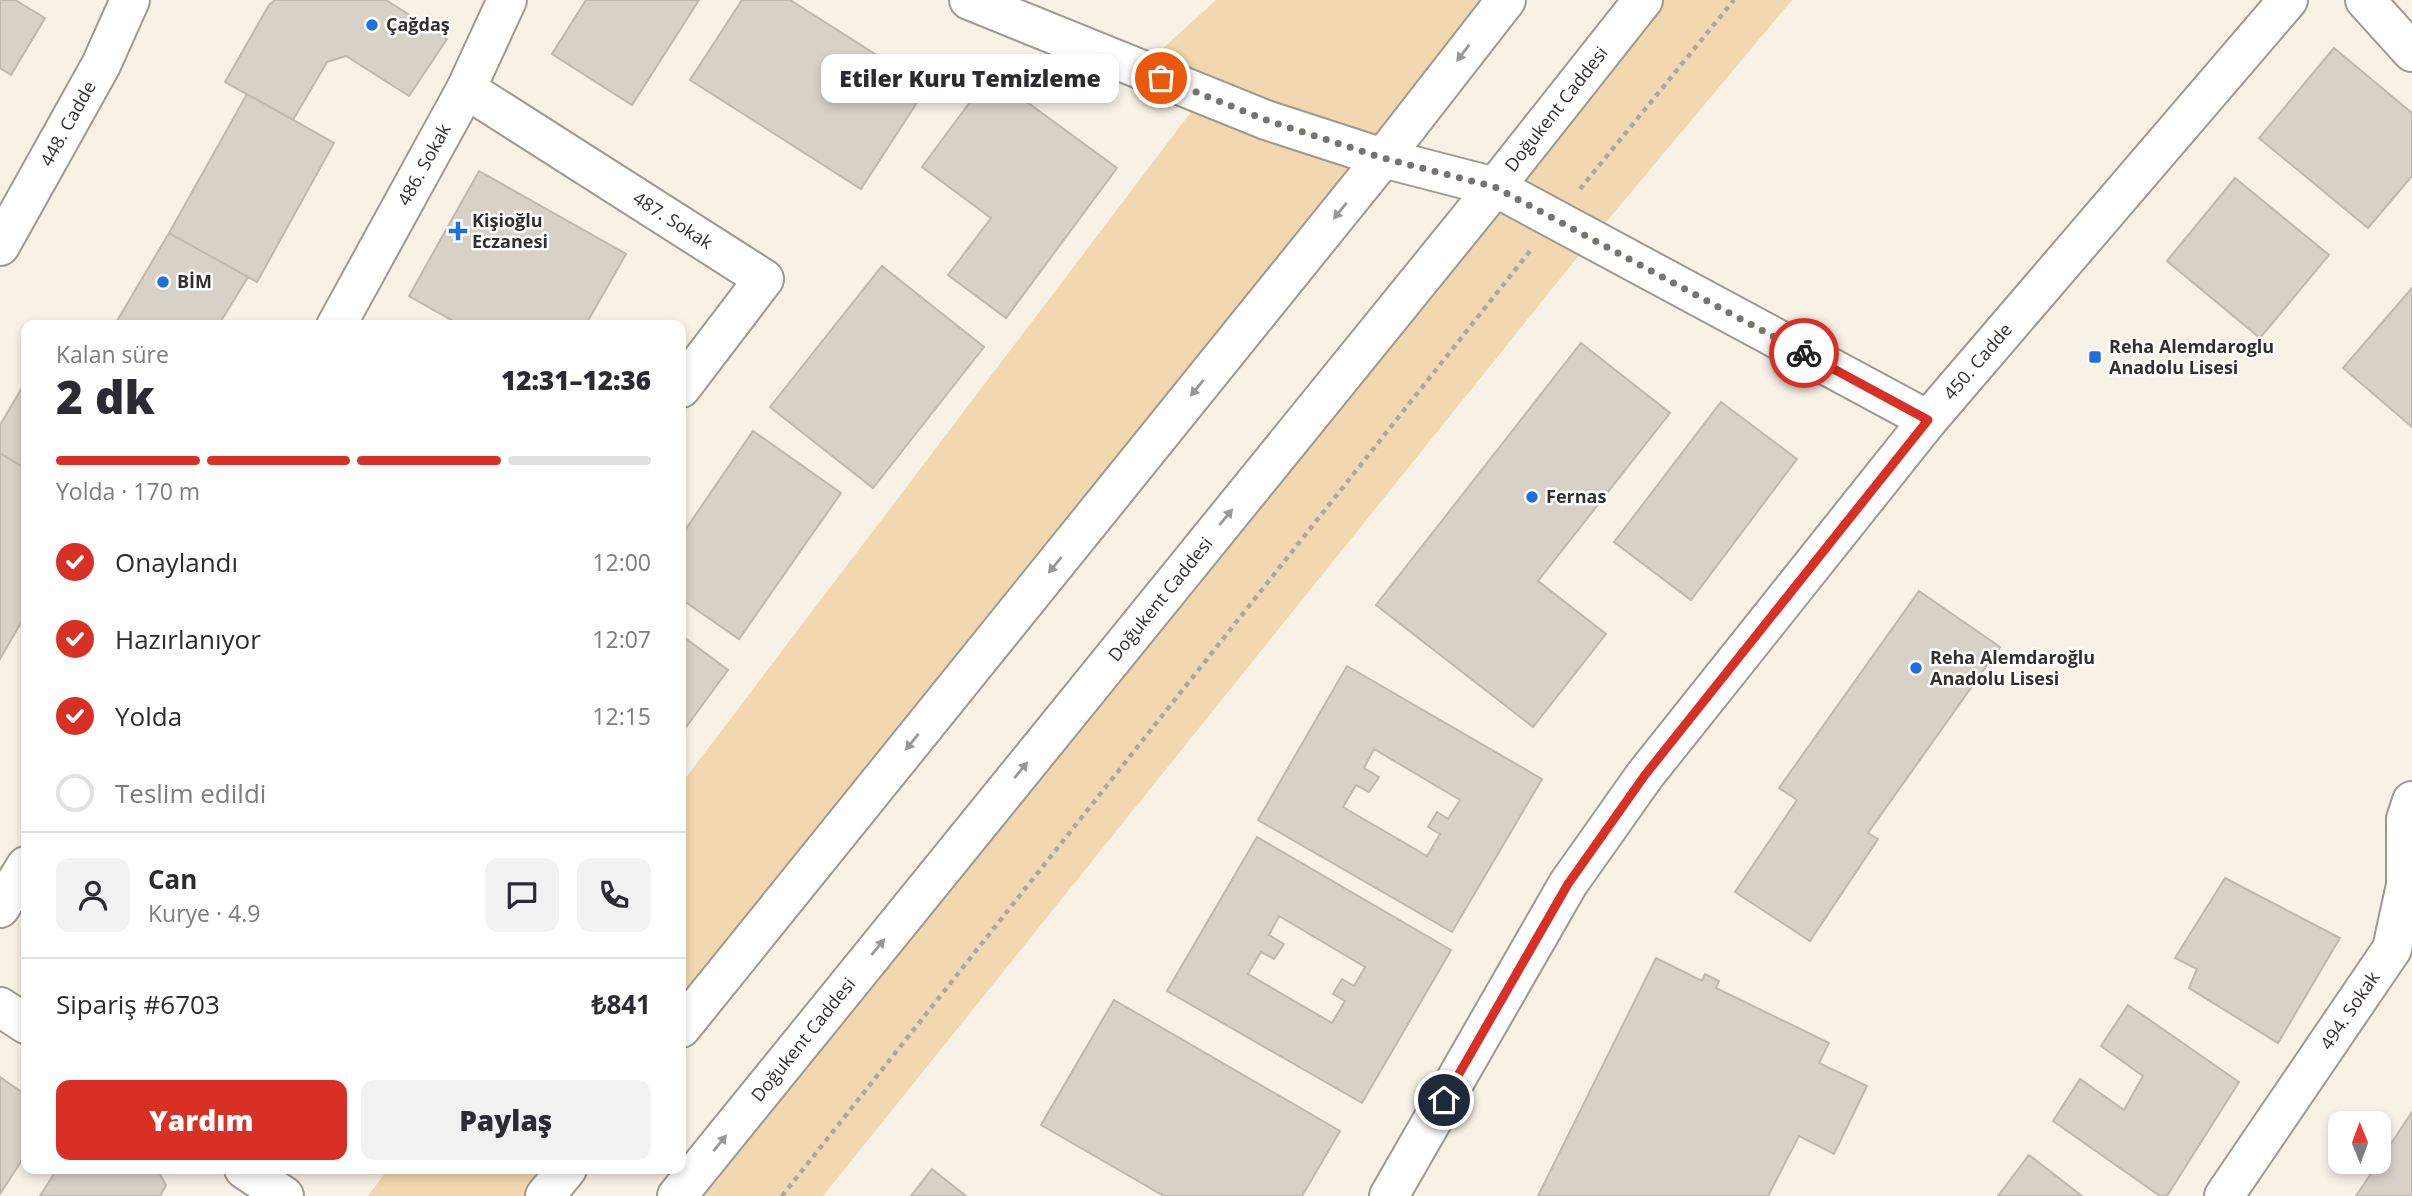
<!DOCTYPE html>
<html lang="tr">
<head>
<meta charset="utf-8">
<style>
  body { margin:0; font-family:"Open Sans",sans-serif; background:#f2f2f3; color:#2b2b33; height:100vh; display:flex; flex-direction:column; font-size:26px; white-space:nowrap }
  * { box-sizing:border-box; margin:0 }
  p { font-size:23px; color:#7c7c81 }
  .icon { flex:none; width:38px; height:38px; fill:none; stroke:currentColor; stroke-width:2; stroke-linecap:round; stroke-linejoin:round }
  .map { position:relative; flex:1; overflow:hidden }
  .side { position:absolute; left:21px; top:320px; width:665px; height:854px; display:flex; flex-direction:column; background:#fff; border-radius:14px; box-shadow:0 4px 10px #0003 }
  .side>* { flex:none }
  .needle { width:46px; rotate:359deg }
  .tools { position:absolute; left:2328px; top:1111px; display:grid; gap:14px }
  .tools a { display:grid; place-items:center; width:63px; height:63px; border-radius:14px; background:#fff; box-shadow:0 4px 10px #0003; font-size:35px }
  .pin { position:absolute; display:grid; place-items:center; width:60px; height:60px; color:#fff; margin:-30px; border:4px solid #fff; border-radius:50%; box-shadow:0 2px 7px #0007 }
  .courier { position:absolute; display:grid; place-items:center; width:70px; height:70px; margin:-35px; border:5px solid #d93025; border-radius:50%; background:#fff; color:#222; box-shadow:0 2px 9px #0007 }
  .bubble { position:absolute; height:49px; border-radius:14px; background:#fff; box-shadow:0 4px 10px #0003; font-size:23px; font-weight:800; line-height:49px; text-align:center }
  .headline em { font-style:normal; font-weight:800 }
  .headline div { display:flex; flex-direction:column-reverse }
  .headline { display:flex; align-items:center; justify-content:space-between; height:119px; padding:0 35px }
  h1 { font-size:46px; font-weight:800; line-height:52px }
  .bar { display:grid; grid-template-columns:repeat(4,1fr); gap:10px 7px; align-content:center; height:84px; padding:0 35px }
  .bar i { height:9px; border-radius:5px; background:#e1e1e2 }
  .bar .on { background:#d93025 }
  .bar p { grid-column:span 4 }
  .line { display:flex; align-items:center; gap:18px; padding:0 35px; border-top:2px solid #e1e1e2 }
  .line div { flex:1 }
  .round { display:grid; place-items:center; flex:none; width:74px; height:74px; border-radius:14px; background:#f2f2f3 }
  ol { padding:0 35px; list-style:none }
  li { display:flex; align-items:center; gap:21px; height:77px }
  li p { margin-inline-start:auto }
  li .icon { padding:7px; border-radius:50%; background:#d93025; color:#fff; stroke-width:4 }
  li:last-child { color:#7c7c81 }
  li i { width:38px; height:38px; border:4px solid #e1e1e2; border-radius:50% }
  .primary-button { display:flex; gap:14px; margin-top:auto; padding:14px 35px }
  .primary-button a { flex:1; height:80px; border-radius:14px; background:#d93025; color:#fff; font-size:28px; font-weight:800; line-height:80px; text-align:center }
  .primary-button a+a { background:#f2f2f3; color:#2b2b33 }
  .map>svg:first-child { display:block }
  .green { fill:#f2d8b0 }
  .building { fill:#d8d1c7; stroke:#bfb8ae; stroke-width:2; fill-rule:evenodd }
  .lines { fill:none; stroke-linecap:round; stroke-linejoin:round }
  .minor-casing { stroke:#9f998f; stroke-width:42 }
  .secondary-casing { stroke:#9f998f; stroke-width:42 }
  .primary-casing { stroke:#9f998f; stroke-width:42 }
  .path { stroke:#ada8a0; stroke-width:4.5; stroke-dasharray:5 5; stroke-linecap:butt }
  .minor { stroke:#fff; stroke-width:38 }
  .secondary { stroke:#fff; stroke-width:38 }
  .primary { stroke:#fff; stroke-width:38 }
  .oneway { fill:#999896 }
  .done { stroke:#78746d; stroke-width:7; stroke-dasharray:0 12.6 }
  .route { stroke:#d93025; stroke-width:9 }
  .poi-dot { fill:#1e71db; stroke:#fff; stroke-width:2.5 }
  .labels { text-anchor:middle; stroke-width:5; stroke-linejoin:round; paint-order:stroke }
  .poi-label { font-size:18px; font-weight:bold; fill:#33302c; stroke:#fff; text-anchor:start }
  .street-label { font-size:18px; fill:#33302c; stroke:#fff }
</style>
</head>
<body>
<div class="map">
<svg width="2412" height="1196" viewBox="0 0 2412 1196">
  <rect width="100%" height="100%" fill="#f8f1e6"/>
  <path class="green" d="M1216 0H1506L681 1028V784L1204 95 1140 69Z
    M1643 0H1792L1592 239 823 1196H677Z
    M388 1169H567L545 1196H368Z"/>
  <path class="building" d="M0 0H15L45 18 11 75 0 68Z
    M275 0H386L447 39 409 96 346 56 327 62 293 120 225 82 269 5Z
    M586 0H699L632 105 552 54Z
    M742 0H790L927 87 861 189 690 80Z
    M2334 48 2412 113V176L2368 228 2259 138Z
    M990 75 1117 168 1006 318 948 275 991 218 922 167Z
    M247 94 334 143 257 282 169 233Z
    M479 171 626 254 585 326H462L409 296Z
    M2235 178 2329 255 2260 338 2167 261Z
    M169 233 248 277 218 326H114Z
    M882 266 984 347 873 488 770 407Z
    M2412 288V427L2343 368Z
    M1581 343 1670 413 1538 581 1606 634 1533 727 1376 605Z
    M26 381V469L0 453V425Z
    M1721 402 1797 459 1691 600 1614 542Z
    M753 431 841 493 739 639 681 599V536Z
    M0 453 26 469V614L0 659Z
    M1919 591 2000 647 1868 833 1878 839 1810 941 1735 892 1797 800 1779 788Z
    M681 635 728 670 681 734Z
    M1347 666 1542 779 1452 932 1258 820ZM1374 749 1460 800 1448 819 1437 812 1428 827 1440 834 1427 856 1343 807 1356 785 1369 792 1379 777 1364 768Z
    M1257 837 1451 950 1362 1103 1167 991ZM1279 916 1365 967 1354 986 1342 979 1333 994 1345 1001 1332 1023 1248 974 1261 952 1274 959 1284 944 1269 935Z
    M2225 878 2340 938 2278 1043 2189 988 2197 969 2175 958Z
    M1656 958 1702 981 1705 974 1719 981 1716 988 1829 1043 1819 1063 1867 1086 1834 1154 1799 1136 1768 1196H1538Z
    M1114 1000 1340 1131 1302 1196H1164L1041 1125Z
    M2128 1005 2239 1082 2167 1196H2160L2053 1121 2080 1079 2124 1110 2143 1076 2101 1046Z
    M0 1077 26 1095V1154L0 1194Z
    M2412 1112V1196H2356Z
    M2029 1155 2082 1196H1998Z
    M57 1169H157L166 1185 160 1196H40Z
    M932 1169 966 1196H911Z"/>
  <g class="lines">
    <defs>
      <g id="minor">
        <path d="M2365 0 2412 52"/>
        <path id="s1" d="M466 89 764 279 681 388"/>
        <path d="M1495 187 1928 420"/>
        <path id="s2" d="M0 246 101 65 130 0"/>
        <path id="s3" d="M336 326 466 89 507 0"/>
        <path d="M0 908 26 866"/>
        <path d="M0 1007 26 1024"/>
        <path d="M244 1169 284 1196"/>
        <path id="s4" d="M1389 1196 1568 884 1645 775 1928 420 2288 0"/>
        <path id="s5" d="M2224 1196 2392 949 2406 885V819L2412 801"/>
      </g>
      <path id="secondary" d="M969 0 1266 120 1383 158"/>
      <g id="primary">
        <path d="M1383 158 1495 187"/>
        <path d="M681 1028 1383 158 1506 0"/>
        <path d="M545 1196 567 1169"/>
        <path id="s6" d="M677 1196 1495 187 1643 0"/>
      </g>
    </defs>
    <use href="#minor" class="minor-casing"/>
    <use href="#secondary" class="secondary-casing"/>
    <use href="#primary" class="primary-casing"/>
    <path class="path" d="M1580 189 1734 0
      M782 1196 1530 251"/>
    <use href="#minor" class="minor"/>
    <use href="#secondary" class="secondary"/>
    <use href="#primary" class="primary"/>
  </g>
  <defs><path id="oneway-solid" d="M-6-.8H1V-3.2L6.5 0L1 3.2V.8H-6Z" transform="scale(1.75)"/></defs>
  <g class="oneway">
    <use href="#oneway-solid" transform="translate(1463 53) rotate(127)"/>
    <use href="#oneway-solid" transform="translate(1340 211) rotate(129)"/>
    <use href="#oneway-solid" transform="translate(1197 388) rotate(129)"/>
    <use href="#oneway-solid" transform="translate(1226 517) rotate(-51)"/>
    <use href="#oneway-solid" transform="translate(1055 565) rotate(129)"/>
    <use href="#oneway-solid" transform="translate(912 742) rotate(129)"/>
    <use href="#oneway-solid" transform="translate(1021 770) rotate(-51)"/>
    <use href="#oneway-solid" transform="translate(878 947) rotate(-51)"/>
    <use href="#oneway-solid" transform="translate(720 1143) rotate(-51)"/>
  </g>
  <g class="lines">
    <path class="done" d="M1161 78 1266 120 1383 158 1495 187 1804 353"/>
    <path class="route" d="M1444 1100 1568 884 1645 775 1928 420 1804 353"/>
  </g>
  <g class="poi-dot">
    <circle cx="372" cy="25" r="7"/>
    <path d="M454.5 220.5h7v7h7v7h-7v7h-7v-7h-7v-7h7z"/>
    <circle cx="163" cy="282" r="7"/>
    <rect x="2088" y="350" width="14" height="14" rx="3.5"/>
    <circle cx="1532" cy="497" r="7"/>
    <circle cx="1916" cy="668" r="7"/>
  </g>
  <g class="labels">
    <g class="poi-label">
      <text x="386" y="31">Çağdaş</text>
      <text x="472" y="227">Kişioğlu<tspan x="472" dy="21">Eczanesi</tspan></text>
      <text x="177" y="288">BİM</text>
      <text x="2109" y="353">Reha Alemdaroglu<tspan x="2109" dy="21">Anadolu Lisesi</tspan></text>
      <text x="1546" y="503">Fernas</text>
      <text x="1930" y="664">Reha Alemdaroğlu<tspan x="1930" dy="21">Anadolu Lisesi</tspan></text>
    </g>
    <g class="street-label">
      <text dy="6" stroke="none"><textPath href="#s6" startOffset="1398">Doğukent Caddesi</textPath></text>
      <text dy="6" stroke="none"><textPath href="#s2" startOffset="140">448. Cadde</textPath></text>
      <text dy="6" stroke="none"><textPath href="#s3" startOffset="184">486. Sokak</textPath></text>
      <text dy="6" stroke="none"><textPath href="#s1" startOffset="245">487. Sokak</textPath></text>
      <text dy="6" stroke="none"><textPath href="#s4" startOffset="1024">450. Cadde</textPath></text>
      <text dy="6" stroke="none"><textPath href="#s6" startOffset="768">Doğukent Caddesi</textPath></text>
      <text dy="6" stroke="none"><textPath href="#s5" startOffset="224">494. Sokak</textPath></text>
      <text dy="6" stroke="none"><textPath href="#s6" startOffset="201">Doğukent Caddesi</textPath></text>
    </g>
  </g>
</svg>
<div class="tools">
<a><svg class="needle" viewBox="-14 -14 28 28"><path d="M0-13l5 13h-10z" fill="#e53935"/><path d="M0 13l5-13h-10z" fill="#7c7c81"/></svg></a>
</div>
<div class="pin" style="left:1161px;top:78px;background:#ea580c"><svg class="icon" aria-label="bag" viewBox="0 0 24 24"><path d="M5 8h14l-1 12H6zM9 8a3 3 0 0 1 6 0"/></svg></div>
<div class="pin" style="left:1444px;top:1100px;background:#1f2937"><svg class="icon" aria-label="home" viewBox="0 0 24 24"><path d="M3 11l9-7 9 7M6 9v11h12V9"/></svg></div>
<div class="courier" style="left:1804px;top:353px"><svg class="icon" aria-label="bike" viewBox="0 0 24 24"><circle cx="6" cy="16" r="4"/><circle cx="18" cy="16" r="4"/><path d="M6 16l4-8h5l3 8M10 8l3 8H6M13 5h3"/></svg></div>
<div class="bubble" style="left:821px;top:54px;width:298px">Etiler Kuru Temizleme</div>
<section class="side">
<div class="headline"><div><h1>2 dk</h1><p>Kalan süre</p></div><em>12:31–12:36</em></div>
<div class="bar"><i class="on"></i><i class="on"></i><i class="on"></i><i></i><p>Yolda · 170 m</p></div>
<ol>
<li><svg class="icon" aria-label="check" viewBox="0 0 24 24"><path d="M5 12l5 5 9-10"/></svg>Onaylandı<p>12:00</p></li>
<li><svg class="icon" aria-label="check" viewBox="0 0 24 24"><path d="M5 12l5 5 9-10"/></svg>Hazırlanıyor<p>12:07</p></li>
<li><svg class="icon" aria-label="check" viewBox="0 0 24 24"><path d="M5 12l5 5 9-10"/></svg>Yolda<p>12:15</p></li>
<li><i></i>Teslim edildi</li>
</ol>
<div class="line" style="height:126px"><a class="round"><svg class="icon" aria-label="person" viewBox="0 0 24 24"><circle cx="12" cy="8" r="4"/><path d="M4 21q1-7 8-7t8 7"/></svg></a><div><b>Can</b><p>Kurye · 4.9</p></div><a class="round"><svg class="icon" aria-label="chat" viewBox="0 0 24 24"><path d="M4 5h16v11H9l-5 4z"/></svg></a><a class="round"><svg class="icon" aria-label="phone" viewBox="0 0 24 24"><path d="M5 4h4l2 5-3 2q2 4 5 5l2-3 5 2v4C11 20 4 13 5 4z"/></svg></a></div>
<div class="line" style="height:91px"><div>Sipariş #6703</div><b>₺841</b></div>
<div class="primary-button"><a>Yardım</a><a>Paylaş</a></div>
</section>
</div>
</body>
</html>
